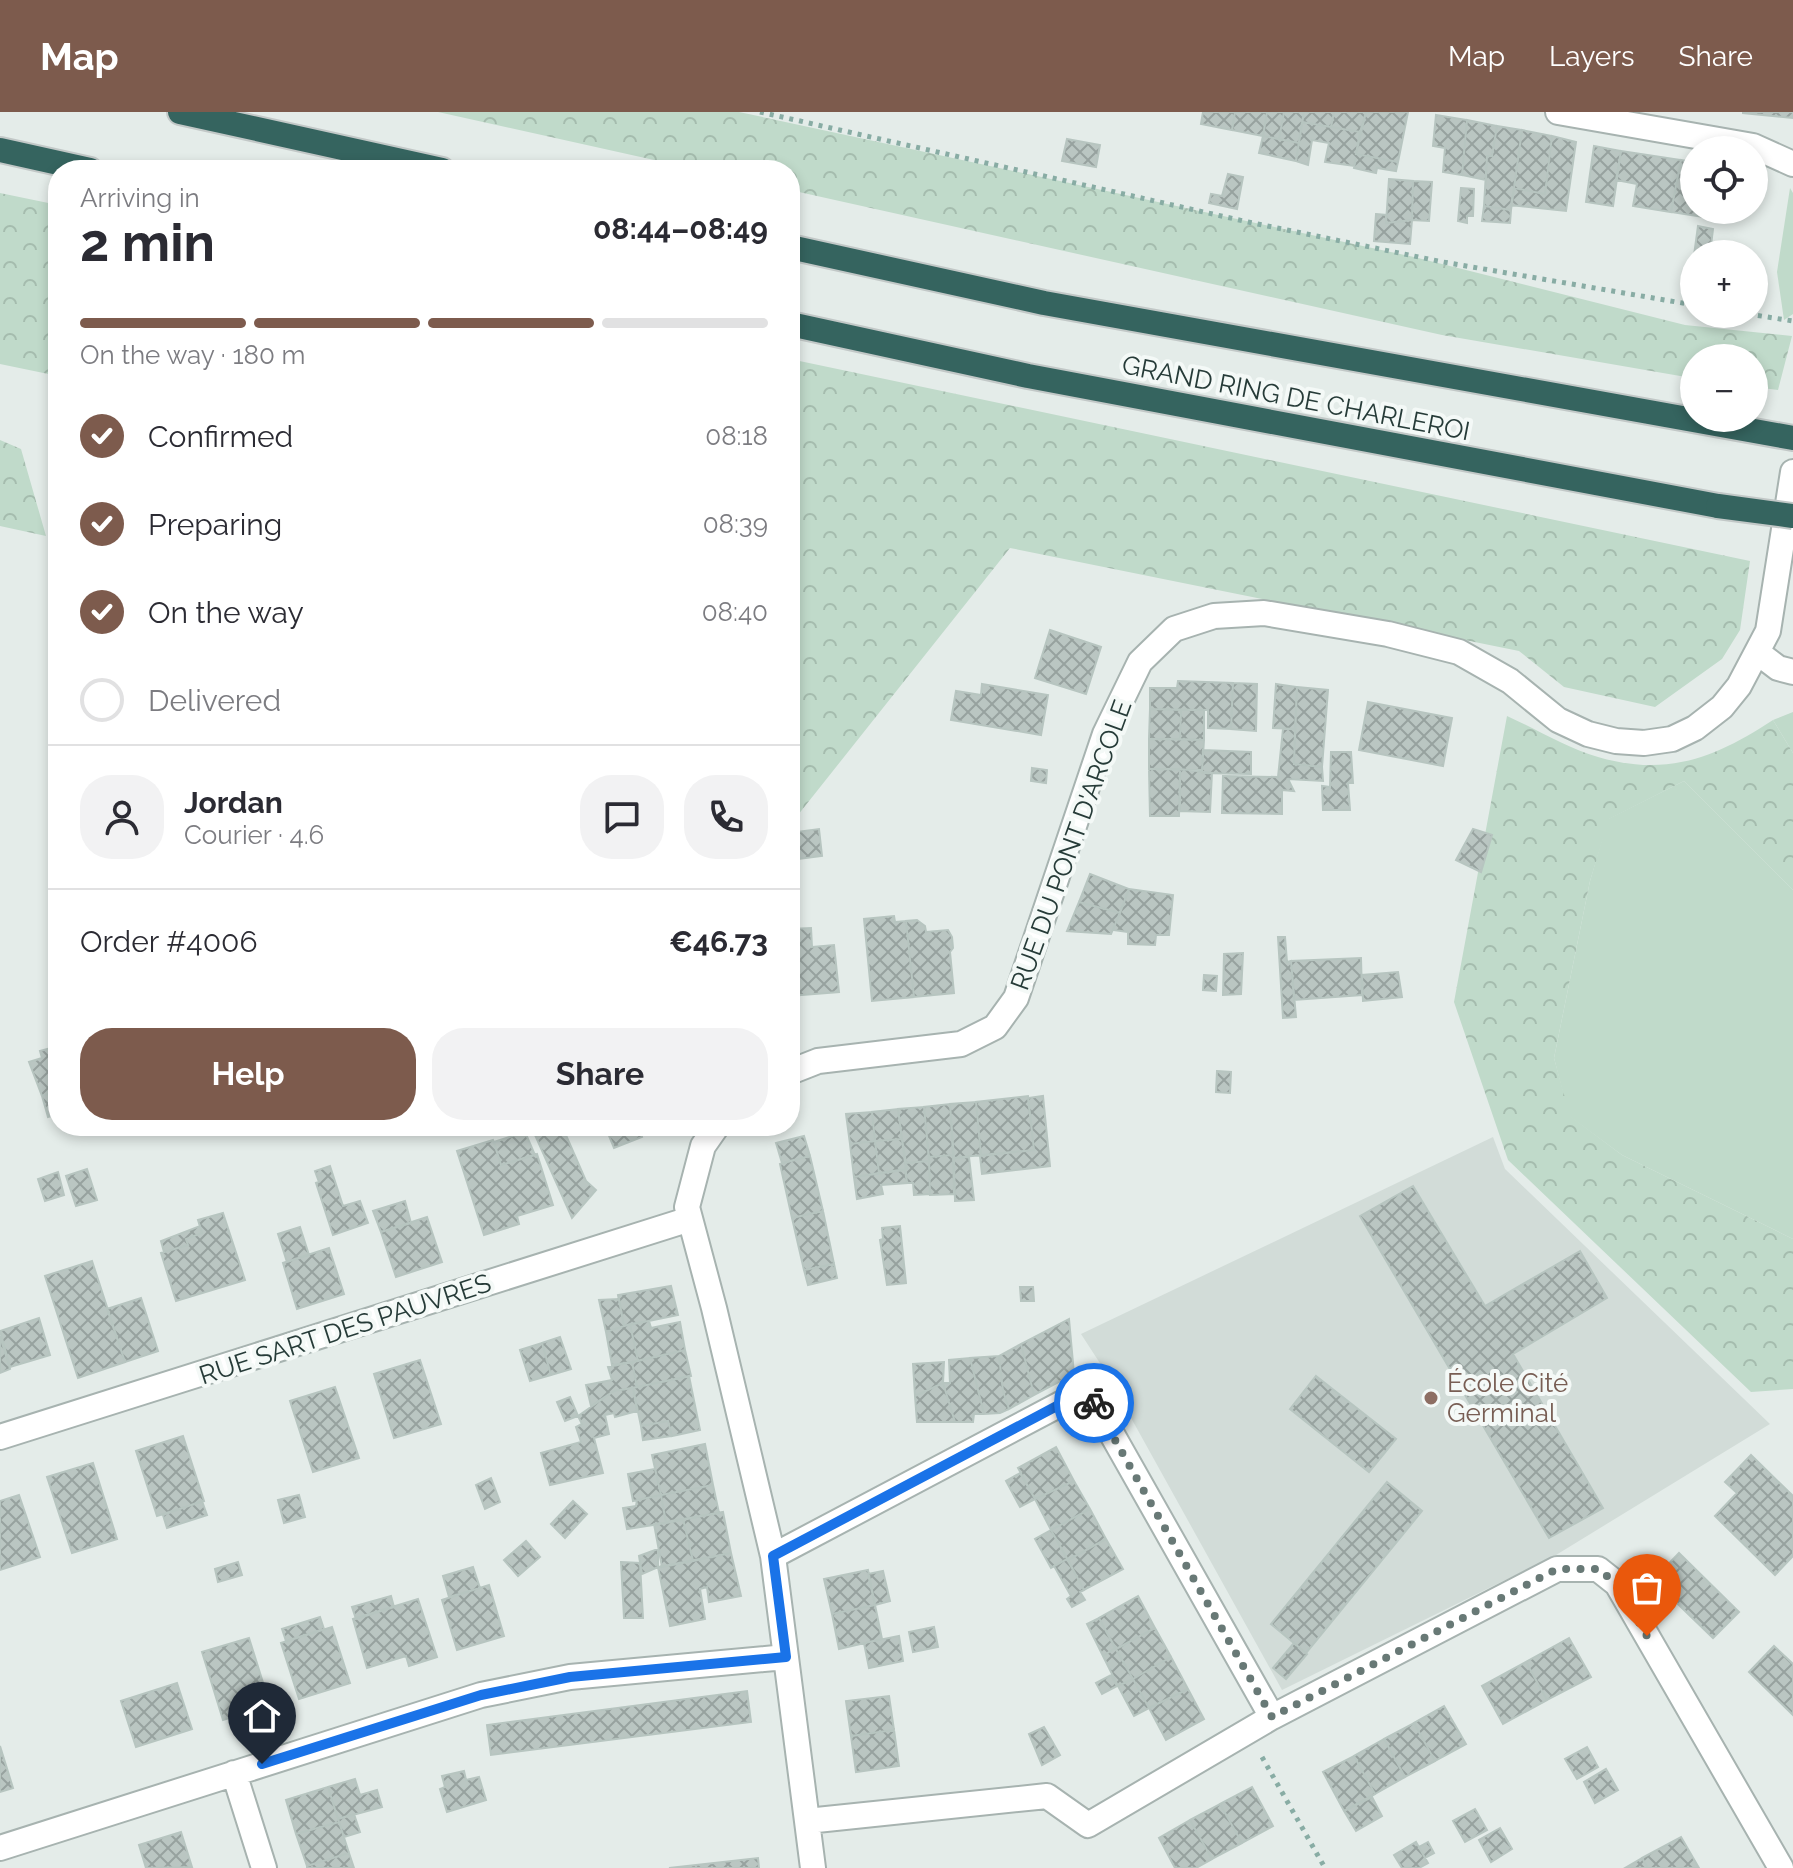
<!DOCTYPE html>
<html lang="en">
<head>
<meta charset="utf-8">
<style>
  body { margin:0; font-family:Raleway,sans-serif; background:#f2f2f3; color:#2b2b33; height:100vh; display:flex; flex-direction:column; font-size:30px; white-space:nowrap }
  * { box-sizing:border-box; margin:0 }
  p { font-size:26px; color:#7c7c81 }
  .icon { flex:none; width:44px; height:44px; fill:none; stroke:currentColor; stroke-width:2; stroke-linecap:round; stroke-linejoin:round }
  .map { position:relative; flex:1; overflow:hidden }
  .sheet { position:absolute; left:48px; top:48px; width:752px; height:976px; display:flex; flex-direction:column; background:#fff; border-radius:32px; box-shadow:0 4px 12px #0003 }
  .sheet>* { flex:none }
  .controls { position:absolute; left:1680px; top:24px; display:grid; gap:16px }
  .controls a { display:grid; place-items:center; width:88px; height:88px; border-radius:50%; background:#fff; box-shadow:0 4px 12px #0003; font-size:40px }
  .pin { position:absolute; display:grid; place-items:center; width:68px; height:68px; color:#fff; margin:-82px -34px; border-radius:50% 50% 50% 0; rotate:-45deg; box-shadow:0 0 8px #0007 }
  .pin .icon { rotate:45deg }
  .courier { position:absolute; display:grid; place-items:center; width:80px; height:80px; margin:-40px; border:6px solid #1a73e8; border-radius:50%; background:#fff; color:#222; box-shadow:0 2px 10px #0007 }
  .summary em { font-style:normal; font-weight:700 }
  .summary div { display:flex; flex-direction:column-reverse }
  .summary { display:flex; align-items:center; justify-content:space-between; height:136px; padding:0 32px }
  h1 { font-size:52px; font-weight:700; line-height:60px }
  .bar { display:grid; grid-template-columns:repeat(4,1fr); gap:12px 8px; align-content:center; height:96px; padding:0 32px }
  .bar i { height:10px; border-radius:6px; background:#e1e1e2 }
  .bar .current { background:#7d5b4d }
  .bar p { grid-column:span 4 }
  .line { display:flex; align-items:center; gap:20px; padding:0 32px; border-top:2px solid #e1e1e2 }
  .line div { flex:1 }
  .round { display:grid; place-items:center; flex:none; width:84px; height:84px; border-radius:32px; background:#f2f2f3 }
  ol { padding:0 32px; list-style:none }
  li { display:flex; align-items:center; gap:24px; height:88px }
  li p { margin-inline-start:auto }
  li .icon { padding:8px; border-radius:50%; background:#7d5b4d; color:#fff; stroke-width:4 }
  li:last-child { color:#7c7c81 }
  li i { width:44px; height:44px; border:4px solid #e1e1e2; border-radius:50% }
  .button { display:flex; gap:16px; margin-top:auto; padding:16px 32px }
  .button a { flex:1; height:92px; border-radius:32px; background:#7d5b4d; color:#fff; font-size:32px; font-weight:700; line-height:92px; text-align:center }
  .button a+a { background:#f2f2f3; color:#2b2b33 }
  header { display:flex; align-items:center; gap:48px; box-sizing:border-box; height:112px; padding:0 40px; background:#7d5b4d; color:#fff }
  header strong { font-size:38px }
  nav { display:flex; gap:44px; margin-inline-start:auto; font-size:28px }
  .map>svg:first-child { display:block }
  .built { fill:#d2dcd8 }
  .grass { fill:#c0daca }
  .forest { fill:url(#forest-crowns) }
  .building { fill:url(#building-cross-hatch); stroke:#b7c5c0; stroke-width:2 }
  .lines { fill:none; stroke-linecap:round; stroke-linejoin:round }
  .street-casing { stroke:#a7b3b0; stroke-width:28 }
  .highway-casing { stroke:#c2c8c7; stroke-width:28 }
  .path { stroke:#88aca4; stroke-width:5; stroke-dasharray:4 6; stroke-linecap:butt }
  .street { stroke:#fff; stroke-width:24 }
  .highway { stroke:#35645f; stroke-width:24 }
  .highway-bridge-casing { stroke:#c2c8c7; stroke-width:28; stroke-linecap:butt }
  .highway-bridge { stroke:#35645f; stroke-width:24 }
  .done { stroke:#687976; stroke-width:8; stroke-dasharray:0 14.4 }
  .route { stroke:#1a73e8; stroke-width:10 }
  .education-dot { fill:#8d6e63; stroke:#f4f9f7; stroke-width:3 }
  .labels { text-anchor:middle; stroke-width:8; stroke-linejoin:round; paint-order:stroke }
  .street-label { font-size:26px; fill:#263b38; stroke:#f4f9f7 }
  .education-label { font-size:26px; fill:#785e54; stroke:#f4f9f7; text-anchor:start }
</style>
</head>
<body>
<header>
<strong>Map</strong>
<nav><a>Map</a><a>Layers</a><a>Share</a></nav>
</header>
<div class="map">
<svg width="1793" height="1756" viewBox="0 0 1793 1756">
  <defs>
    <pattern id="forest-crowns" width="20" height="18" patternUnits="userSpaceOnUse" patternTransform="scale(2)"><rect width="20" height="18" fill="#c0daca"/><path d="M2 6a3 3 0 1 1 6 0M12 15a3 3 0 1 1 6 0" fill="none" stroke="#a5bcae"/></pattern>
    <pattern id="building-cross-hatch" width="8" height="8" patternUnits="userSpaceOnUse" patternTransform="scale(2)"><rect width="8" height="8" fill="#bac6c2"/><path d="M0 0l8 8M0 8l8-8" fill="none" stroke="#97a29f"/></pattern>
  </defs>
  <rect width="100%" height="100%" fill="#e4ece9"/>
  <path class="built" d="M1493 1025 1505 1057 1770 1312 1556 1443 1282 1578 1105 1259 1081 1222Z"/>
  <path class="grass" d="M1790 76 1793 81V202L1784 208 1777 160Z
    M1793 600V641L1773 608Z
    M1684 669 1793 778V1127L1622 1043 1569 1004 1554 946 1590 769 1608 707Z"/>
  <path class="forest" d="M438 0H739L1414 145 1685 213 1792 224 1778 278 1754 275V246H1694V266L1686 265 1442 223 790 78V58H699Z
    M0 81 58 93V264L0 252Z
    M790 247 1750 449 1740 518 1722 547 1655 595 1564 575 1519 539 1010 436 790 713Z
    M0 328 21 337 46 424 0 414Z
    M1507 604C1536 617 1567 636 1598 645 1667 665 1715 646 1773 608L1793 641V778L1684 669 1609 707 1590 769 1554 946 1570 1004 1622 1043 1793 1127V1277L1751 1280 1508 1048 1454 890Z"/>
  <path class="building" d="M1203 0H1235L1232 18 1201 12Z
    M1235 0H1267L1263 24 1232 18Z
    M1267 0H1284L1279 27 1263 24Z
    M1284 0H1304L1299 31 1279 27Z
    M1304 0H1334L1331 15 1302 10Z
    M1334 0H1366L1360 20 1331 15Z
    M1366 0H1408L1398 50 1356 42Z
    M1793 0V6L1743 1V0Z
    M1436 3 1467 8 1462 63 1443 60 1445 36 1433 34Z
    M1467 8 1497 14 1492 44H1487L1486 68 1462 63Z
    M1302 10 1360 20 1356 42 1398 50 1396 59 1377 56 1376 61 1354 56 1356 46 1354 54 1325 50 1329 31 1312 28 1308 53 1296 49Z
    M1497 14 1522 18 1511 98 1484 94 1487 44H1492Z
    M1522 18 1552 24 1545 82 1514 76Z
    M1263 24 1299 31 1296 49 1259 41Z
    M1552 24 1576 30 1566 99 1511 93 1514 76 1545 82Z
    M1067 27 1100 33 1096 55 1062 49Z
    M1594 34 1621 39 1613 94 1586 90Z
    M1621 39 1681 48 1671 100 1633 94 1637 72 1616 68Z
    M1681 48 1694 50V98H1718L1717 107 1671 100Z
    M1228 62 1243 65 1237 97 1209 91 1211 82 1222 84Z
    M1389 67 1413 69 1412 108 1386 111Z
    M1413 69 1432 70 1429 109 1412 108Z
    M1461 76 1474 77 1473 104H1467V111L1458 109Z
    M1484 94 1511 98 1510 111 1482 109Z
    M1376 102 1386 103V111L1412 108 1410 132 1374 129Z
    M1698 114 1713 117 1710 142H1694V158H1692Z
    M1050 518 1101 535 1086 582 1035 566Z
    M1178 569 1233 571 1231 617 1208 616V598L1150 597V576H1177Z
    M1233 571 1257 572 1256 619 1231 617Z
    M982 572 1048 583 1041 623 951 608 956 579 981 583Z
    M1276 572 1297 575 1295 617 1273 616Z
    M1297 575 1328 578 1322 655 1294 652Z
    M1368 590 1452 606 1443 654 1359 638Z
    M1150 597 1181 598 1180 627H1149Z
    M1181 598H1204V628L1180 627Z
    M1283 617H1295L1294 652 1322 655 1323 669 1288 667 1294 679 1282 678V702L1222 701 1223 664 1278 665Z
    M1149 627 1204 628 1202 658 1149 657Z
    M1203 638 1251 640V662L1202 661Z
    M1331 640H1351L1353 671H1348L1350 698H1323L1322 674 1330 675Z
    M1032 656 1047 658 1046 671 1031 669Z
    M1149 657H1180L1179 704H1150Z
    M1180 657 1212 661 1210 700 1180 699Z
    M819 717 822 744 799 747 796 720Z
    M1473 717 1492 723 1481 760 1456 748Z
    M1090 762 1129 777 1120 801 1079 790Z
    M1129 777 1173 783 1169 823H1156L1155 833 1128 832V820L1113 818Z
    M1079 790 1120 801 1111 822 1067 819Z
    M894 804 895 810 906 809 914 885 872 889 864 807Z
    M917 808 925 814 926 820 948 818 952 825 953 836 950 840 954 881 914 885 906 809Z
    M811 816 812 835 834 833 839 880 790 884V817Z
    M1278 825H1285L1287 850 1291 849 1296 905 1283 906Z
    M1243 841 1241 882 1223 883 1224 842Z
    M1361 846 1362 883 1294 888 1291 849Z
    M1398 860 1402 885 1363 889 1362 863Z
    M1204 863 1217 864 1216 879 1203 878Z
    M51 936 58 960V979L42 984 29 950 42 946 40 939Z
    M1217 959 1231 960 1230 981 1216 980Z
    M58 979V1002L48 1005 42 984Z
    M1028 984 1034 1038 981 1043 976 990Z
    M1043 984 1050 1054 982 1062 980 1044 1034 1038 1028 986Z
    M976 990 981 1043 954 1046 950 992Z
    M950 992 953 1043 929 1045 924 995Z
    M924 995 929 1049 905 1051 898 997Z
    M898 997 902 1027 875 1029 872 1000Z
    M872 1000 875 1029 850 1032 846 1002Z
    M531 1014H562L586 1069 596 1078 572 1106Z
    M605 1014H638L642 1025 614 1036Z
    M525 1020 535 1043 501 1053 494 1030Z
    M804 1024 810 1044 782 1051 776 1031Z
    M902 1027 907 1057 879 1061 875 1029Z
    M493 1028 501 1053 537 1042 553 1093 517 1104 519 1112 484 1123 457 1039Z
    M875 1029 879 1061 854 1065 850 1032Z
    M953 1043 954 1082 930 1083 929 1045Z
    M810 1044 823 1099 792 1106 780 1052Z
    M969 1045 974 1088 955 1089 954 1046Z
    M929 1049 930 1082 914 1083 913 1071H907L905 1051Z
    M330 1054 343 1094 360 1089 368 1111 333 1123 316 1071 319 1070 315 1059Z
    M87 1057 97 1088 76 1094 66 1064Z
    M905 1058 907 1071 881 1073 883 1082 857 1087 854 1065Z
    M58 1060 64 1083 45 1089 38 1067Z
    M1413 1074 1485 1194 1580 1139 1607 1186 1513 1242 1603 1396 1549 1426 1360 1104Z
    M405 1089 411 1111 381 1120 373 1099Z
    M823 1099 834 1152 804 1158 792 1106Z
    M223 1101 245 1168 176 1189 161 1141 188 1133 186 1127 202 1121 198 1108Z
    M427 1105 442 1150 396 1165 381 1120Z
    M200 1114 202 1121 186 1127 188 1133 164 1140 161 1129Z
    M900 1114 906 1171 887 1173 880 1128 883 1127 882 1116Z
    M300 1115 309 1143 287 1150 278 1122Z
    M329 1136 344 1182 297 1197 283 1151Z
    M92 1149 125 1250 78 1266 45 1164Z
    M834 1152 837 1166 808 1173 804 1158Z
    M671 1174 678 1203 624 1214 618 1183Z
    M1020 1175H1033L1034 1189H1021Z
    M141 1186 158 1239 125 1250 107 1197Z
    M619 1187 624 1214 606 1220 599 1188Z
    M39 1206 50 1243 10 1255 0 1219Z
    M1069 1207 1074 1262 1034 1283 1021 1232Z
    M649 1209 651 1216 680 1210 685 1238 638 1249 630 1212Z
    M630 1212 638 1249 612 1253 606 1220Z
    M0 1224 10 1257 0 1261Z
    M560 1225 571 1257 551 1263 542 1231Z
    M542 1231 551 1263 530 1269 520 1238Z
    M1021 1232 1034 1283 1009 1297 1003 1279 999 1244Z
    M685 1238 691 1264 637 1275 632 1250Z
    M999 1244 1003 1279 1009 1297 1000 1301 984 1302 970 1246Z
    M970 1246 984 1302H974L973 1310H955L943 1271H950L949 1248Z
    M420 1248 441 1312 394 1326 374 1262Z
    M632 1250 637 1275 614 1279 591 1294 586 1273 612 1268 608 1255Z
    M944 1250 943 1271 915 1284 913 1252Z
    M689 1264 700 1318 672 1324 668 1309 641 1314 633 1276Z
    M1316 1264 1396 1327 1369 1360 1290 1297Z
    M943 1271 955 1310H917L915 1284Z
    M335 1275 359 1346 313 1360 290 1289Z
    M633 1276 637 1299 615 1305 614 1301 605 1303 609 1322 594 1326 603 1361 550 1373 541 1341 581 1330 576 1315 582 1312 578 1304 614 1279Z
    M570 1285 578 1304 565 1309 557 1290Z
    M668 1309 672 1324 643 1328 641 1314Z
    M183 1324 204 1389 157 1404 136 1339Z
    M705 1332 713 1373 661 1383 652 1343Z
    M1056 1335 1074 1369 1035 1387 1018 1356Z
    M1751 1343 1793 1384V1444L1775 1463 1715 1404 1737 1381 1725 1370Z
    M93 1351 117 1427 72 1441 47 1365Z
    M655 1357 661 1383 633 1389 628 1362Z
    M1020 1361 1035 1387 1020 1395 1006 1369Z
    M491 1366 500 1390 485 1397 476 1373Z
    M1074 1369 1090 1397 1051 1418 1035 1387Z
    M1387 1370 1422 1399 1306 1541 1271 1512Z
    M713 1373 719 1401 666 1411 661 1383Z
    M19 1383 40 1445 0 1458V1389Z
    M299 1383 305 1405 284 1411 278 1388Z
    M661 1383 666 1411 627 1417 623 1396 636 1394 637 1388Z
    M202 1389 207 1403 167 1416 163 1403Z
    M573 1389 587 1402 565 1426 551 1412Z
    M1090 1397 1106 1427 1068 1448 1051 1418Z
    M723 1400 731 1441 693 1449 683 1407Z
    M683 1407 693 1449 662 1455 654 1412Z
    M1051 1418 1067 1447 1051 1456 1035 1427Z
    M1106 1427 1123 1457 1084 1478 1068 1448Z
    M526 1429 540 1445 518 1464 504 1448Z
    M658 1437V1455L642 1462 639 1444Z
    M731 1441 741 1484 709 1490 707 1475 700 1477 705 1507 670 1514 658 1455Z
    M1679 1441 1739 1500 1713 1526 1653 1468Z
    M1067 1447 1084 1478 1080 1480 1085 1488 1072 1495 1067 1487 1071 1484 1054 1454Z
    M238 1450 242 1463 218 1470 215 1457Z
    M621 1450 640 1451 643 1506H624Z
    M473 1455 480 1476 449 1485 443 1464Z
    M868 1458 875 1493 832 1502 824 1467Z
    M883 1459 890 1489 875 1493 868 1462Z
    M489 1473 504 1524 457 1538 442 1488Z
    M391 1484 394 1495 356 1507 352 1495Z
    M1138 1484 1155 1516 1116 1537 1099 1506Z
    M418 1487 437 1545 409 1554 406 1544 367 1556 353 1507Z
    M875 1493 882 1527 839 1537 832 1502Z
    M320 1505 324 1517 286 1529 282 1517Z
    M1099 1506 1115 1536 1103 1544 1087 1512Z
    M332 1515 350 1571 299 1587 281 1531Z
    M934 1515 938 1535 913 1540 909 1520Z
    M1155 1516 1171 1545 1133 1567 1116 1537Z
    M899 1524 903 1549 869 1556 864 1531Z
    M249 1526 270 1593 223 1608 202 1540Z
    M1569 1526 1591 1565 1547 1588 1526 1550Z
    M1294 1531 1307 1542 1286 1567 1273 1556Z
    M1774 1534 1793 1552V1603L1749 1560Z
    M1115 1536 1133 1567 1118 1574 1103 1544Z
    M1171 1545 1188 1577 1149 1596 1133 1567Z
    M1526 1550 1547 1588 1503 1612 1482 1574Z
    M1111 1563 1117 1574 1102 1582 1096 1571Z
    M1133 1567 1149 1596 1134 1604 1118 1574Z
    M177 1571 192 1617 136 1635 121 1589Z
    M1188 1577 1204 1607 1166 1628 1149 1596Z
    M747 1579 751 1610 491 1643 487 1613Z
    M889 1584 894 1618 851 1624 846 1589Z
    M1444 1594 1466 1632 1435 1649 1414 1611Z
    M1414 1611 1435 1649 1405 1665 1384 1627Z
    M1044 1615 1060 1643 1042 1653 1029 1622Z
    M894 1618 899 1654 856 1660 851 1624Z
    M1384 1627 1405 1665 1375 1682 1354 1644Z
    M0 1634 13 1676 0 1680Z
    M1587 1635 1598 1655 1577 1667 1565 1647Z
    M1354 1644 1375 1682 1344 1699 1323 1660Z
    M1606 1657 1618 1678 1595 1691 1584 1670Z
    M464 1659 466 1668 479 1665 486 1688 447 1700 440 1677 445 1675 442 1664Z
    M355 1667 360 1683 377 1678 382 1695 338 1707 328 1675Z
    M328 1675 339 1710 296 1722 286 1688Z
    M1252 1675 1273 1714 1242 1731 1220 1692Z
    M1372 1685 1382 1704 1356 1719 1344 1699Z
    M1220 1692 1242 1731 1212 1747 1190 1708Z
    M1475 1697 1487 1718 1465 1730 1453 1709Z
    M354 1702 360 1720 344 1725 338 1707Z
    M1190 1708 1212 1747 1196 1756H1175L1159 1726Z
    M339 1710 349 1741 307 1754 296 1722Z
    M1500 1716 1512 1737 1491 1750 1479 1728Z
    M181 1720 192 1755 146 1756 139 1733Z
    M1681 1725 1699 1756H1648L1642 1746Z
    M1416 1730 1428 1751 1419 1756H1402L1394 1743Z
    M1428 1730 1434 1741 1425 1746 1419 1735Z
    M349 1741 354 1756H307V1754Z
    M758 1746 759 1756H669Z
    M1642 1746 1648 1756H1625Z"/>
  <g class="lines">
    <defs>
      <path id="street" d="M1558 0 1753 34 1793 52
        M1757 540 1778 556 1793 560
        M790 960 818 949 961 932 995 915 1016 886 1105 622 1140 550 1174 517 1214 504 1264 501 1388 522 1459 540 1510 569 1558 608 1588 622 1616 629 1644 631 1672 627 1695 616 1722 595 1739 574 1768 519 1793 360
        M717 1014 703 1034 687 1095 714 1196 773 1444 813 1756
        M0 1325 690 1107
        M773 1444 1087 1278 1272 1605
        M234 1661 264 1756
        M807 1709 1047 1684 1088 1713 1272 1605 1557 1457H1598L1617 1472 1781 1756
        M0 1736 481 1583 570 1565 786 1545"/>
      <path id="highway" d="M180 0 442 58
        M0 38 90 58
        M790 135 1044 191 1793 326
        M790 212 1028 264 1718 394"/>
    </defs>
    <use href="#street" class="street-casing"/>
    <use href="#highway" class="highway-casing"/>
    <path class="path" d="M760 0 1248 110 1443 150 1694 193
      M1748 202 1793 209
      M1262 1645 1325 1756"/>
    <use href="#street" class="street"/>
    <use href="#highway" class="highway"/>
    <defs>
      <path id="highway-bridge" d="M1718 394 1793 404"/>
    </defs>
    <use href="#highway-bridge" class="highway-bridge-casing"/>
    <use href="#highway-bridge" class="highway-bridge"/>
  </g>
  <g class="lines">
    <path class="done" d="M1094 1291 1272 1605 1557 1457H1598L1617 1472 1647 1524"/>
    <path class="route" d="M262 1652 481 1583 570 1565 786 1545 773 1444 1087 1278 1094 1291"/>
  </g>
  <circle class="education-dot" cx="1431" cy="1286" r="8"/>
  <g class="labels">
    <g class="street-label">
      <text transform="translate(1296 286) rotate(11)" y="9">GRAND RING DE CHARLEROI</text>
      <text transform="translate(1071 733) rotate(-70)" y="9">RUE DU PONT D'ARCOLE</text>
      <text transform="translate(345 1217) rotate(-18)" y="9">RUE SART DES PAUVRES</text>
    </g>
    <g class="education-label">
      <text x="1447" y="1280">École Cité<tspan x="1447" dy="30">Germinal</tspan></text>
    </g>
  </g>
</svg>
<div class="controls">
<a><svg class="icon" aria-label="locate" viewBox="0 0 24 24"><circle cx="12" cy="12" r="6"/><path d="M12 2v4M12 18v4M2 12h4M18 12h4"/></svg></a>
<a>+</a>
<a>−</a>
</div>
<div class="pin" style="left:1647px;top:1524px;background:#ea580c"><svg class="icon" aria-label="bag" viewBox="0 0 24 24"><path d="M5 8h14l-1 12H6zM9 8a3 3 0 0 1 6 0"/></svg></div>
<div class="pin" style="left:262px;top:1652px;background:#1f2937"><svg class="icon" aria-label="home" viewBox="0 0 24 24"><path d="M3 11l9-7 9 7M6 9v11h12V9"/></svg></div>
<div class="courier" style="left:1094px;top:1291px"><svg class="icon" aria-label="bike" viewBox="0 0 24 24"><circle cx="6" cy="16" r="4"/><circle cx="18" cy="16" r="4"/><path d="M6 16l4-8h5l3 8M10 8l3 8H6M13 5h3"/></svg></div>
<section class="sheet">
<div class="summary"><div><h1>2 min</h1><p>Arriving in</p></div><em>08:44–08:49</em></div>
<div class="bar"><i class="current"></i><i class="current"></i><i class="current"></i><i></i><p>On the way · 180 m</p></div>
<ol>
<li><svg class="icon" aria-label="check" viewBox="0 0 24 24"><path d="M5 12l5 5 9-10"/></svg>Confirmed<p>08:18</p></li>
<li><svg class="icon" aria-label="check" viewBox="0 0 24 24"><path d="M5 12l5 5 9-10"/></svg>Preparing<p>08:39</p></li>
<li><svg class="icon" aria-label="check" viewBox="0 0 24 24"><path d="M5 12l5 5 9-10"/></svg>On the way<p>08:40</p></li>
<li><i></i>Delivered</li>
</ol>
<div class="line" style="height:144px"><a class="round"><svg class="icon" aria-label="person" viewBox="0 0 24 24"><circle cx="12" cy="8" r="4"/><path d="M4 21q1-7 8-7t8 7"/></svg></a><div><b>Jordan</b><p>Courier · 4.6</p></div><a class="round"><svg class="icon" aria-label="chat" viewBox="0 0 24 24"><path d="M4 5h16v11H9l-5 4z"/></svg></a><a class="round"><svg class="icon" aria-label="phone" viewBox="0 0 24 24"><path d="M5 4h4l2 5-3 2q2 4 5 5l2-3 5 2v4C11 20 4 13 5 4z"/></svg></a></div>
<div class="line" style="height:104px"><div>Order #4006</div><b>€46.73</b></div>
<div class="button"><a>Help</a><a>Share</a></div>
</section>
</div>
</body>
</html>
